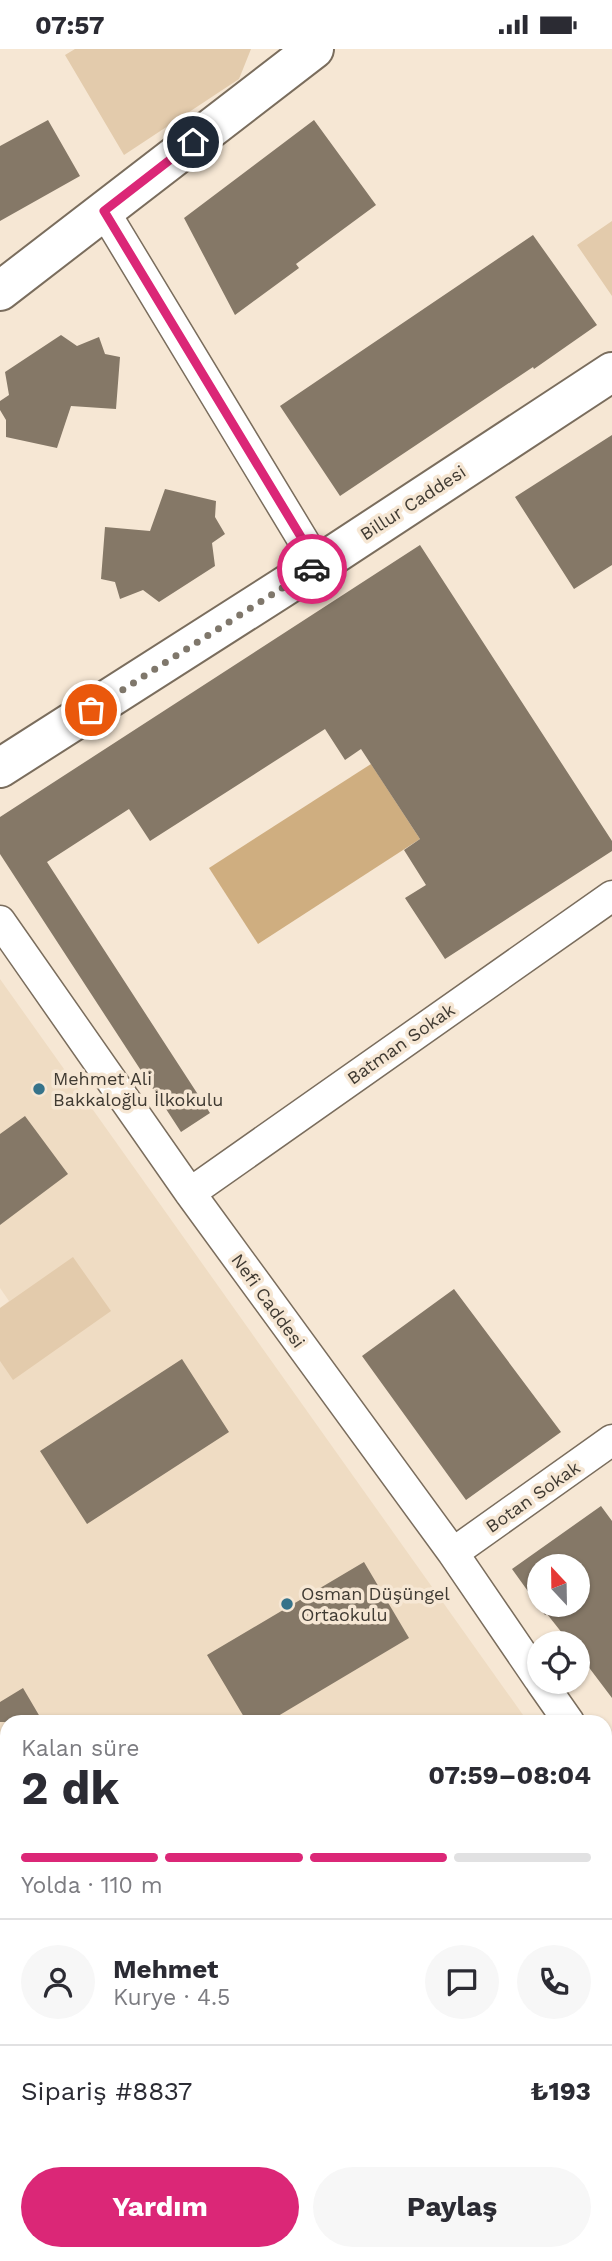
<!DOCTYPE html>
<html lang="tr">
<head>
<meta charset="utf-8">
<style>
  body { margin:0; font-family:"Work Sans",sans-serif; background:#f7f7f7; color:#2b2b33; height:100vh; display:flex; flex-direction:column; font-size:26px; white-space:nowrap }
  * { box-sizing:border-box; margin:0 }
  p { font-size:23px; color:#7c7c81 }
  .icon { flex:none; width:38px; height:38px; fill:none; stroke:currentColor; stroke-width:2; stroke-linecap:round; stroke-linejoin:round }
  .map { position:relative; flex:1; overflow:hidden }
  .details { position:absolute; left:0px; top:1666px; width:612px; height:546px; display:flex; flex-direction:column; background:#fff; border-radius:21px 21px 0 0; box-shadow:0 2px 5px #0004 }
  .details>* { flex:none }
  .needle { width:46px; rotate:338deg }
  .buttons { position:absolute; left:527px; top:1505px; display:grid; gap:14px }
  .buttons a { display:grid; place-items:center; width:63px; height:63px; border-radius:50%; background:#fff; box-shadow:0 2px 5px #0004; font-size:35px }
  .pin { position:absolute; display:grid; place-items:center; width:60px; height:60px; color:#fff; margin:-30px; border:4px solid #fff; border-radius:50%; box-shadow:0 2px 7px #0007 }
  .courier { position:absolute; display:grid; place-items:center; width:70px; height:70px; margin:-35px; border:5px solid #db2777; border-radius:50%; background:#fff; color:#222; box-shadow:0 2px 9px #0007 }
  .headline em { font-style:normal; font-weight:700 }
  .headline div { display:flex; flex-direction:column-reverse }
  .headline { display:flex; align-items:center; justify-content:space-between; height:119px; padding:0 21px }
  h1 { font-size:46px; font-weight:700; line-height:52px }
  .bar { display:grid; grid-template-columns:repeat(4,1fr); gap:10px 7px; align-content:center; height:84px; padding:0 21px }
  .bar i { height:9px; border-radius:5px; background:#e1e1e2 }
  .bar .current { background:#db2777 }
  .bar p { grid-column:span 4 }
  .line { display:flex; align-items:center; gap:18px; padding:0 21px; border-top:2px solid #e1e1e2 }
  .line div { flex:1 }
  .round { display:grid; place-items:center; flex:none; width:74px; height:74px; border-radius:37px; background:#f7f7f7 }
  .primary-button { display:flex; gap:14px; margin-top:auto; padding:14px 21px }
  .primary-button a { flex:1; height:80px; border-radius:42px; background:#db2777; color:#fff; font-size:28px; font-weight:700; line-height:80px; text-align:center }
  .primary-button a+a { background:#f7f7f7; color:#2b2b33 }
  .status { display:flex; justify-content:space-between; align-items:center; height:49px; padding:0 35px; background:#fff; direction:ltr }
  .status svg { height:19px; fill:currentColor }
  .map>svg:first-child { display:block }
  .built { fill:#efdcc3 }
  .green { fill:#e3cbac }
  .water { fill:#cfae80 }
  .building { fill:#857867; fill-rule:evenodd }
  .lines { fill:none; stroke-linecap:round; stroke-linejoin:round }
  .street-casing { stroke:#7a6d5d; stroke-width:33 }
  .secondary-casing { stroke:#7a6d5d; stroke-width:42 }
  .street { stroke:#fff; stroke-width:30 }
  .secondary { stroke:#fff; stroke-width:38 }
  .done { stroke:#7f776b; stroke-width:7; stroke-dasharray:0 12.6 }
  .route { stroke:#db2777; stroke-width:9 }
  .poi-dot { fill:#36738a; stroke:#f6e7d4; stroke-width:2.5 }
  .labels { text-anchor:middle; stroke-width:7; stroke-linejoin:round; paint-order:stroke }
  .street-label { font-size:18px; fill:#3f3a32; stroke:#f6e7d4 }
  .poi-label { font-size:18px; fill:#3f3a32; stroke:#f6e7d4; text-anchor:start }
</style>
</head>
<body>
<div class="status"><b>07:57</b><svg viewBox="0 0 49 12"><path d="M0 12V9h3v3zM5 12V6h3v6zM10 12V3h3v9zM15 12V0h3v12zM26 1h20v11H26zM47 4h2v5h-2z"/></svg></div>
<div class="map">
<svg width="612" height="2212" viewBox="0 0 612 2212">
  <rect width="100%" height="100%" fill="#f6e7d4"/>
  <path class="built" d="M0 930 528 1673H7V2055L0 2045V1259L9 1252 0 1239Z
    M606 1788 612 1797V1930L606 1934Z
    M606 2023 612 2033V2212H113L108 2205H606Z"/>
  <path class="green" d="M75 0H251L239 30 124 106 65 6Z
    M612 172V247L577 196Z
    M73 1208 111 1262 13 1331 0 1312V1259Z"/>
  <path class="water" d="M371 715 420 790 258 895 209 819Z"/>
  <path class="building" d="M48 71 80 127 0 172V97Z
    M314 71 376 156 296 215 299 219 235 266 184 169Z
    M533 186 597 276 534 320 533 318 340 447 280 357Z
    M61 286 77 297 99 288 105 305 120 308 116 360 71 357 57 399 6 388V371L0 361V352L9 346 5 323Z
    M612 386V516L574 540 515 448Z
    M165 440 216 452 215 468 225 485 212 494 215 517 159 553 143 541 120 550 115 533 101 530 105 478 150 482Z
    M420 496 612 792V802L445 910 405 849 426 836 404 801 420 790 361 700 345 711 325 680 150 792 129 760 47 813 210 1064 181 1083 0 805V768Z
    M25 1067 68 1125 0 1176V1085Z
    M454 1240 561 1383 466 1451 362 1307Z
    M182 1310 229 1383 87 1475 40 1402Z
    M601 1457 612 1472V1649L578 1604V1594H570L547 1565 545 1566 512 1520ZM539 1517H578V1556H539Z
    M364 1513 409 1589 268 1673H247L207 1606Z
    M23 1639 43 1673H0V1653Z"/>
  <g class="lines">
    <defs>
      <path id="street" d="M104 162 318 516
        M0 872 190 1144 453 1504 539 1630
        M190 1144 612 847
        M453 1504 612 1391
        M541 1633 569 1673
        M606 1727 612 1737
        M0 2139 7 2151
        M40 2205 44 2212"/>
      <path id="secondary" d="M0 242 314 0
        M0 719 318 516 612 323"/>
    </defs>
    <use href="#street" class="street-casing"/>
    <use href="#secondary" class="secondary-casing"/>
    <use href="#street" class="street"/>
    <use href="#secondary" class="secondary"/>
  </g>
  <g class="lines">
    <path class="done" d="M91 661 312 520"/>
    <path class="route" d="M193 93 104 162 318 516 312 520"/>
  </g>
  <g class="poi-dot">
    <circle cx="39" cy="1040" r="7"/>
    <circle cx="287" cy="1555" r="7"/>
  </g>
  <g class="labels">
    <g class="street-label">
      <text transform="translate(413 454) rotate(-33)" y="6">Billur Caddesi</text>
      <text transform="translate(401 995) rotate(-35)" y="6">Batman Sokak</text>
      <text transform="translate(268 1252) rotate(54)" y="6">Nefi Caddesi</text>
      <text transform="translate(533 1448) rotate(-35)" y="6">Botan Sokak</text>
    </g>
    <g class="poi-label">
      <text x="53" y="1036">Mehmet Ali<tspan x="53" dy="21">Bakkaloğlu İlkokulu</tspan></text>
      <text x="301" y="1551">Osman Düşüngel<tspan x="301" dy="21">Ortaokulu</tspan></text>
    </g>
  </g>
</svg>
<div class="buttons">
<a><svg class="needle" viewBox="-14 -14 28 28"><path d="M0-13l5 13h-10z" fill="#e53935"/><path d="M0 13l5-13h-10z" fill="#7c7c81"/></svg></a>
<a><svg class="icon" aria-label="locate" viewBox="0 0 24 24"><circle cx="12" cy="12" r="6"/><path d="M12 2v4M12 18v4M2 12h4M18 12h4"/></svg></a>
</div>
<div class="pin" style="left:91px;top:661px;background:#ea580c"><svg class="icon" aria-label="bag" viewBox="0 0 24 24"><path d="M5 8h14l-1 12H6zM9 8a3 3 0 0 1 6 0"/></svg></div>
<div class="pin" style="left:193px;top:93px;background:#1f2937"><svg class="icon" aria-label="home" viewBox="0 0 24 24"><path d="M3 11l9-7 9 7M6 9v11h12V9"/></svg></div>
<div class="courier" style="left:312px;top:520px"><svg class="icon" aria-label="car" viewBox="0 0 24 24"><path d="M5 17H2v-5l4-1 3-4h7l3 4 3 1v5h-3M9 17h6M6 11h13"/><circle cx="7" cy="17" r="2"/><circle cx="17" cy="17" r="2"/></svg></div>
<section class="details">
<div class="headline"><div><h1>2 dk</h1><p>Kalan süre</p></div><em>07:59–08:04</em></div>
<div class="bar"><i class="current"></i><i class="current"></i><i class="current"></i><i></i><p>Yolda · 110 m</p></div>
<div class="line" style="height:126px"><a class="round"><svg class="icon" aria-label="person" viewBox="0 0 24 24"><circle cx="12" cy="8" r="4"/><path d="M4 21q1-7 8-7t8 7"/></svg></a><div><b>Mehmet</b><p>Kurye · 4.5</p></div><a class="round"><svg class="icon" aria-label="chat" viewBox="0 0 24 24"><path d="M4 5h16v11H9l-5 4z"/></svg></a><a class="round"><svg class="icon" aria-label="phone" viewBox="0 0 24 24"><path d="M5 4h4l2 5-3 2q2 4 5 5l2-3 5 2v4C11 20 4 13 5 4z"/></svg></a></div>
<div class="line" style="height:91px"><div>Sipariş #8837</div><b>₺193</b></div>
<div class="primary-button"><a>Yardım</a><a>Paylaş</a></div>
</section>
</div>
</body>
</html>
